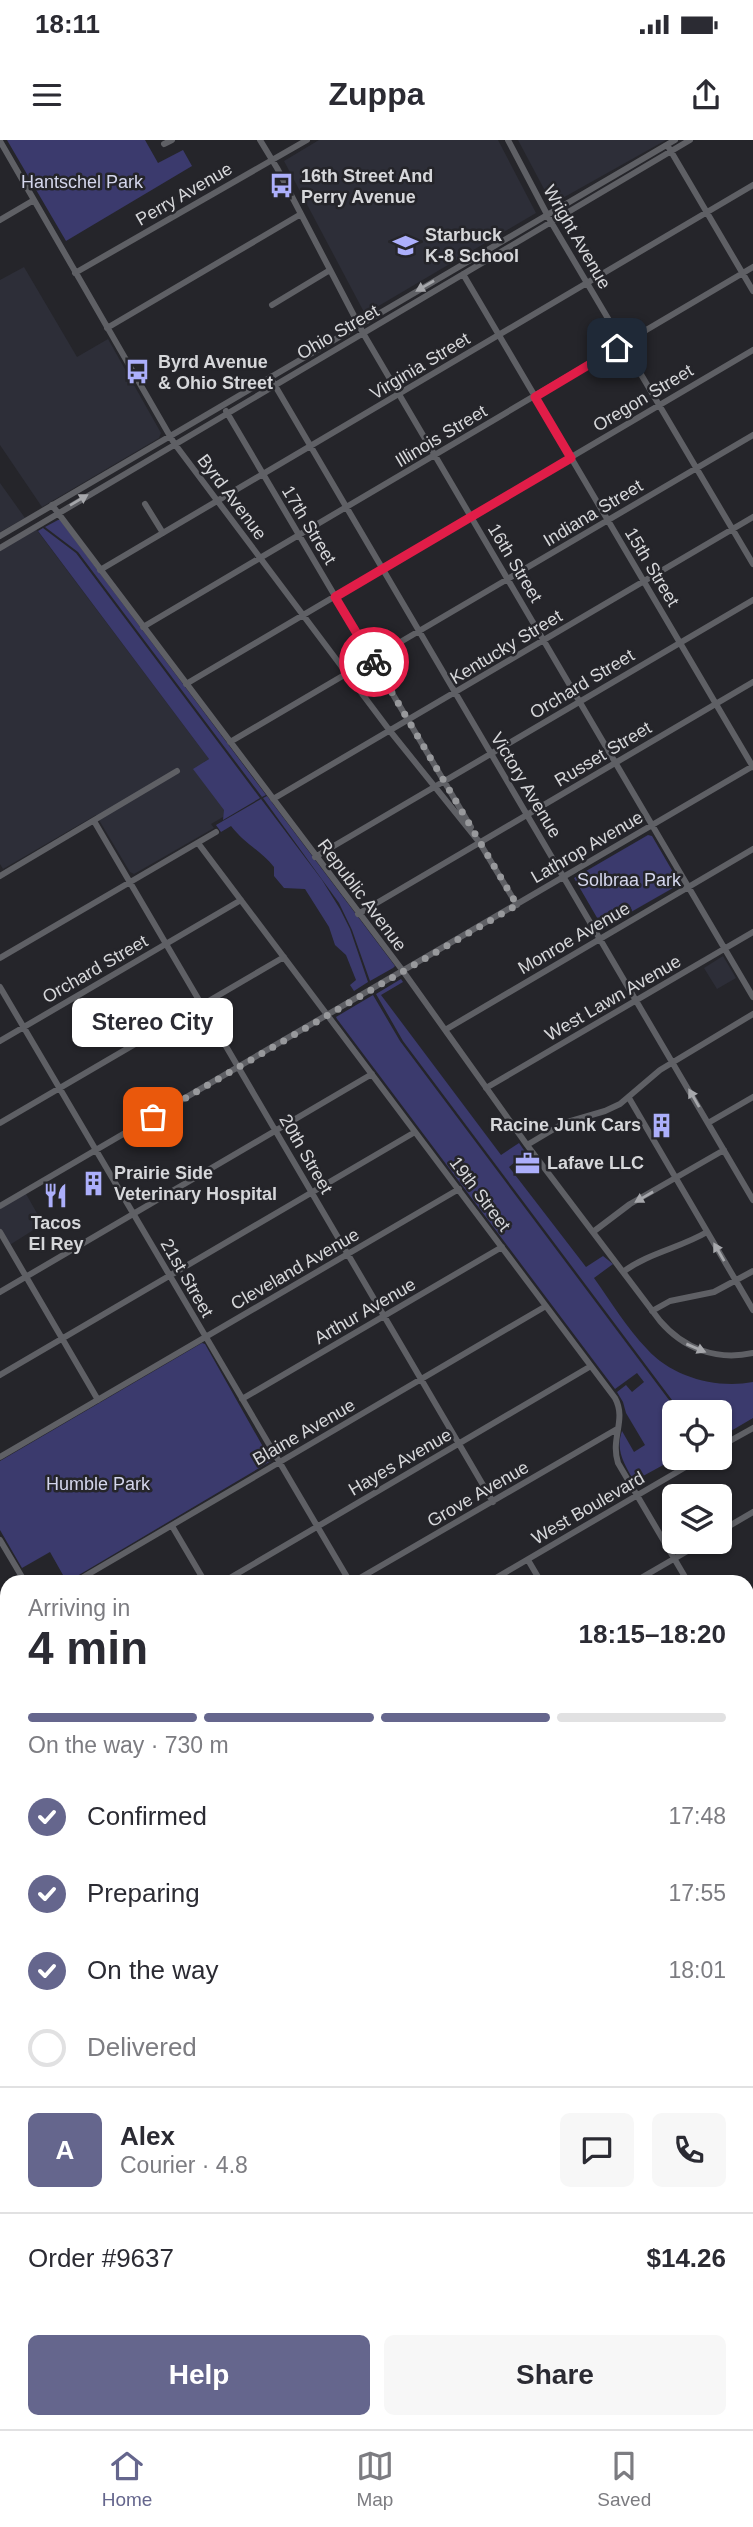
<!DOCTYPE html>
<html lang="en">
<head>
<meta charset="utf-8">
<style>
  body { margin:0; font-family:Helvetica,sans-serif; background:#f7f7f7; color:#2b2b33; height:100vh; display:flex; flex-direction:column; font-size:26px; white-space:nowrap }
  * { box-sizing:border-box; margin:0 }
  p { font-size:23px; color:#7c7c81 }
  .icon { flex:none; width:38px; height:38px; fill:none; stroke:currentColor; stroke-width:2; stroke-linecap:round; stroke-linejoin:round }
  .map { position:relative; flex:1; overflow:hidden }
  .drawer { position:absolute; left:0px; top:1435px; width:754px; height:854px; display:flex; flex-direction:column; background:#fff; border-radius:21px 21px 0 0; box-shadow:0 2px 5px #0004 }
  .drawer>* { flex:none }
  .tools { position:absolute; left:662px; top:1260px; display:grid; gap:14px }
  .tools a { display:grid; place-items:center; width:70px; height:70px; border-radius:10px; background:#fff; box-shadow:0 2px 5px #0004; font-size:35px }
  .pin { position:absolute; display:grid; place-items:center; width:60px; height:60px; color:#fff; margin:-30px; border-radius:14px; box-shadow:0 4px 10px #0006 }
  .courier { position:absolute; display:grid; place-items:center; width:70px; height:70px; margin:-35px; border:5px solid #e11d48; border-radius:50%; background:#fff; color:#222; box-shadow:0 2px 9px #0007 }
  .bubble { position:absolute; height:49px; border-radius:10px; background:#fff; box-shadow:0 2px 5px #0004; font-size:23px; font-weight:700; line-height:49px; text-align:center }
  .headline em { font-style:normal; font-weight:700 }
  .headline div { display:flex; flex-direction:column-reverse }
  .headline { display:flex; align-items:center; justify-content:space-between; height:119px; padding:0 28px }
  h1 { font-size:46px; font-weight:700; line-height:52px }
  .bar { display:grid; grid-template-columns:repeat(4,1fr); gap:10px 7px; align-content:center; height:84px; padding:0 28px }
  .bar i { height:9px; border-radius:5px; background:#e1e1e2 }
  .bar .current { background:#65668d }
  .bar p { grid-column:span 4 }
  .line { display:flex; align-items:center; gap:18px; padding:0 28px; border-top:2px solid #e1e1e2 }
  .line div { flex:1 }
  .round { display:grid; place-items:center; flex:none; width:74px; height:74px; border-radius:10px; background:#f7f7f7 }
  ol { padding:0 28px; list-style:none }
  li { display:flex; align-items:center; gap:21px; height:77px }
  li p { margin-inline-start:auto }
  li .icon { padding:7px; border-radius:50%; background:#65668d; color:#fff; stroke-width:4 }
  li:last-child { color:#7c7c81 }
  li i { width:38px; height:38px; border:4px solid #e1e1e2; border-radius:50% }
  .button { display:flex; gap:14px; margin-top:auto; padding:14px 28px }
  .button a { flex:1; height:80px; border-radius:10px; background:#65668d; color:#fff; font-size:28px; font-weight:700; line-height:80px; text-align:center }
  .button a+a { background:#f7f7f7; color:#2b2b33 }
  .status { display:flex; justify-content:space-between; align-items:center; height:49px; padding:0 35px; background:#fff; direction:ltr }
  .status svg { height:19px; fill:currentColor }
  header { display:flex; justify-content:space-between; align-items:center; height:91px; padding:0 28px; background:#fff; font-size:32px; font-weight:700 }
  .menu { display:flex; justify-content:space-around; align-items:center; height:98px; border-top:2px solid #e1e1e2; background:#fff; font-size:19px; color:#7c7c81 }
  .menu a { display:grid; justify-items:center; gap:4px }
  .menu .current { color:#65668d }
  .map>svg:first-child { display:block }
  .built { fill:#2d2e38 }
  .green { fill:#3b3a6d }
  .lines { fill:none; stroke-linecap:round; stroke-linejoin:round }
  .minor { stroke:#5f6065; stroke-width:6 }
  .major { stroke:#898bb7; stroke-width:7 }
  .oneway { fill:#a6a7ab }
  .done { stroke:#98999c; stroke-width:7; stroke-dasharray:0 12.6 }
  .route { stroke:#e11d48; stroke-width:9 }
  .labels { text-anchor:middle; stroke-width:5; stroke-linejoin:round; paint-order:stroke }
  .poi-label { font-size:18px; font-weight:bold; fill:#d6d7da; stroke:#25252a; text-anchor:start }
  .park-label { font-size:18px; fill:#d4d6ec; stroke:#25252a }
  .street-label { font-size:18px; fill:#d6d7da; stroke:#25252a }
</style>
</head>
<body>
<div class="status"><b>18:11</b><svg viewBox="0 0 49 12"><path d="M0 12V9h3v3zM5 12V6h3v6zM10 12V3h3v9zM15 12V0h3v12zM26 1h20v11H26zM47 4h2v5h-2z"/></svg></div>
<header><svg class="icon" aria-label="menu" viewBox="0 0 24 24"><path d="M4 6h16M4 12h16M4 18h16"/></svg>Zuppa<svg class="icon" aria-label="share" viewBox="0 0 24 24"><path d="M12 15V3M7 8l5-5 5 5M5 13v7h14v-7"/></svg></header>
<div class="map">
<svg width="753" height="2289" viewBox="0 0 753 2289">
  <rect width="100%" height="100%" fill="#25252a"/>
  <path class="built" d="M319 0H498L536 73 365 174 284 21Z
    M518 0H666L552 64Z
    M24 127 77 217 108 199 161 293 159 298 42 367 0 305V140Z
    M0 343 25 378 0 392Z
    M36 389 209 619 204 622 240 667 211 684 214 688 134 734 130 732 96 675 3 729 0 724V411Z
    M723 816 736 838 717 849 704 828Z
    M25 1052 43 1084 8 1106 0 1092V1066Z
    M24 2282H178L182 2289H28Z"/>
  <path class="green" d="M7 0H145L158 23 183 10 192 26 66 101Z
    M58 380H60L266 655 262 657 78 412 45 387Z
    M43 388 76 413 260 658 223 680 224 670 193 629 209 619 38 391Z
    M267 656 395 826 393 828 370 841 352 790 339 763 263 658Z
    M261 659 322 740 340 769 350 789 368 842 354 851 350 845 356 840 346 815 335 805 329 787 305 749 284 748 274 736V727C261 711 244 703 231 686L221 692 216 685Z
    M648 695 652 696 680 744 603 788 574 738Z
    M401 839 403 842 381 855 501 1015 519 1003 526 1013 509 1027 586 1127 603 1116 613 1124 594 1138C611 1162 627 1188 647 1209 672 1237 716 1249 753 1242V1278L719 1298V1272H681L403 901 376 854Z
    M373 855 400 901 678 1272H674V1318H676L634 1341C625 1325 615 1311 622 1291L634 1312 645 1305 626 1273 623 1262 617 1252 626 1245 632 1252 644 1242 637 1233 615 1249 337 879 336 877Z
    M202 1203 205 1204 271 1321 67 1442 50 1412 22 1428 0 1390V1321Z"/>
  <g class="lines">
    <path class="minor" d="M260 0 277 28 363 193 753 857
      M508 0 551 82 753 424
      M0 1 174 303 390 591 480 703
      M164 4 172 0
      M669 8 753 151
      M0 80 34 60
      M75 133 307 0
      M463 134 753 627
      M272 165 330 130
      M107 188 301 74
      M270 237 753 1060
      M226 271 471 687
      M145 364 163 393
      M52 365 403 831 527 1005 660 1181C684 1209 717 1221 753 1213
      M0 396 675 0
      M0 408 690 0
      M100 430 753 45
      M143 487 753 127
      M186 544 753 210
      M230 602 753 295
      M273 659 753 377
      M94 681 493 1362
      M478 700 517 765
      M198 703 615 1258C627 1280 610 1298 618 1323L688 1442
      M315 717 753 460
      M0 736 177 631
      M358 774 753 542
      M0 818 216 692
      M0 847 350 1442
      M445 890 753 709
      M0 901 241 760
      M486 948 753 792
      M629 958 753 1170
      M0 983 284 817
      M708 983 753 957
      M527 1005 564 983 605 971 620 964 660 930 753 874
      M0 1066 753 626
      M0 1092 98 1260
      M593 1092 630 1064 724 1010
      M623 1132C648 1113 680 1108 707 1092
      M0 1152 372 934
      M652 1171 670 1161 714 1152 753 1131
      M0 1235 415 992
      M242 1259 502 1107
      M719 1307 753 1288
      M0 1317 459 1049
      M172 1386 205 1442
      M719 1392 753 1372
      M0 1400 25 1442
      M528 1420 541 1442
      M75 1442 546 1166
      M223 1442 591 1226
      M353 1442 617 1289
      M489 1442 701 1318
      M634 1442 703 1402
      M747 1456 753 1453
      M0 1486 7 1482
      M747 1539 753 1535
      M747 1544 753 1554
      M0 1571 7 1567
      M747 1620 753 1617
      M0 1650 7 1646
      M0 1662 4 1675V1705
      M0 1726 7 1721
      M747 1755H753
      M0 1843 7 1855
      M747 1942 748 1949
      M0 1951 7 1947
      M747 2021 753 2018
      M0 2056 7 2052
      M747 2094 753 2090
      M747 2119 753 2129
      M0 2138 7 2134
      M0 2218 7 2214
      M747 2238 753 2235
      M747 2247 753 2257
      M0 2251 7 2263
      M19 2282 23 2289
      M258 2282 262 2289
      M332 2282 336 2289
      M413 2282 422 2289
      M607 2282 610 2289
      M670 2282 671 2289
      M167 2289 179 2282
      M383 2289 395 2282
      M487 2289 492 2282
      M563 2289 569 2282"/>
    <path class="major" d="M0 1965 7 1977
      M0 1979 7 1991
      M185 2282 189 2289"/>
  </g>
  <defs><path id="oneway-solid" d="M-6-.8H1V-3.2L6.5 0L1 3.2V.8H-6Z" transform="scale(1.75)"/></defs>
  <g class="oneway">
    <use href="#oneway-solid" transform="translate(425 146) rotate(150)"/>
    <use href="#oneway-solid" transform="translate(79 360) rotate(-31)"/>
    <use href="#oneway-solid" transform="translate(694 958) rotate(-120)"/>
    <use href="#oneway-solid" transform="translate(644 1057) rotate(150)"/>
    <use href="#oneway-solid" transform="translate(719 1112) rotate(-120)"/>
    <use href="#oneway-solid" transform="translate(696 1208) rotate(23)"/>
  </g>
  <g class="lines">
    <path class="done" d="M153 977 517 765 374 522"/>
    <path class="route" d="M374 522 335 457 571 318 535 257 617 208"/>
  </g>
  <defs>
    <symbol id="bus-bare" viewBox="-9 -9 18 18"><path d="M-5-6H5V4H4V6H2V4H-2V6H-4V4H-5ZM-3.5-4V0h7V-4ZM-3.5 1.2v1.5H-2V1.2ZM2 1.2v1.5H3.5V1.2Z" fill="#acaffb" stroke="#25252a" stroke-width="2.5" paint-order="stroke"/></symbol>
    <symbol id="school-bare" viewBox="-9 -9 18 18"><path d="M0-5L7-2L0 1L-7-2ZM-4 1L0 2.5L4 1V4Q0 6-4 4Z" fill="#acaffb" stroke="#25252a" stroke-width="2.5" paint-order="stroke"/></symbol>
    <symbol id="building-bare" viewBox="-9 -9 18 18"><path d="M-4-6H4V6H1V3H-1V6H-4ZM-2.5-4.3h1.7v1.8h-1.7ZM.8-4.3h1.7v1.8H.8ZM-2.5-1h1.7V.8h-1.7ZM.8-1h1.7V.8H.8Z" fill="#acaffb" stroke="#25252a" stroke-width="2.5" paint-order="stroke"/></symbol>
    <symbol id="office-bare" viewBox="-9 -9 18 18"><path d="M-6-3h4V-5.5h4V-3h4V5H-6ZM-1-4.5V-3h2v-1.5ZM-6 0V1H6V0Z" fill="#acaffb" stroke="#25252a" stroke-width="2.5" paint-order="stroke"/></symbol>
    <symbol id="restaurant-bare" viewBox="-9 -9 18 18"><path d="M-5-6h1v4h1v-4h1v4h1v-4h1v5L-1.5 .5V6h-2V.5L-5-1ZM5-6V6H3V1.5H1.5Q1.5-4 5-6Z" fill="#acaffb" stroke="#25252a" stroke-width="2.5" paint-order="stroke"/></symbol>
  </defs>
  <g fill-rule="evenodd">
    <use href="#bus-bare" x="264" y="28" width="35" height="35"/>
    <use href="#school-bare" x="388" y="88" width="35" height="35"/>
    <use href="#bus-bare" x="120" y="214" width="35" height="35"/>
    <use href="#building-bare" x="644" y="968" width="35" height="35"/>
    <use href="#office-bare" x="510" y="1006" width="35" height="35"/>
    <use href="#building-bare" x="76" y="1026" width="35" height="35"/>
    <use href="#restaurant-bare" x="38" y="1038" width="35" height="35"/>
  </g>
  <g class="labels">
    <g class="poi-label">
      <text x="301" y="42">16th Street And<tspan x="301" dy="21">Perry Avenue</tspan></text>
      <text x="425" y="101">Starbuck<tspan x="425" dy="21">K-8 School</tspan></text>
      <text x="158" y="228">Byrd Avenue<tspan x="158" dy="21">&amp; Ohio Street</tspan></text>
      <text x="641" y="991" text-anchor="end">Racine Junk Cars</text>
      <text x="547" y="1029">Lafave LLC</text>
      <text x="114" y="1039">Prairie Side<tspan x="114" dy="21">Veterinary Hospital</tspan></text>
      <text x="56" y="1089" text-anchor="middle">Tacos<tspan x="56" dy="21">El Rey</tspan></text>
    </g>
    <g class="park-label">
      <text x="82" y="48">Hantschel Park</text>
      <text x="629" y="746">Solbraa Park</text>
      <text x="98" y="1350">Humble Park</text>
    </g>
    <g class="street-label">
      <text transform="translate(184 54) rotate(-30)" y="6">Perry Avenue</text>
      <text transform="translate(577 97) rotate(60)" y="6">Wright Avenue</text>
      <text transform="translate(338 192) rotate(-30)" y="6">Ohio Street</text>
      <text transform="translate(420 226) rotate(-31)" y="6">Virginia Street</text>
      <text transform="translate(643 258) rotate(-31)" y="6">Oregon Street</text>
      <text transform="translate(441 296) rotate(-31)" y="6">Illinois Street</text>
      <text transform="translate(232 357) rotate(53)" y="6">Byrd Avenue</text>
      <text transform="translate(593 373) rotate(-31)" y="6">Indiana Street</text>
      <text transform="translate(309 385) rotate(59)" y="6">17th Street</text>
      <text transform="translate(515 423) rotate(59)" y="6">16th Street</text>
      <text transform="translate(652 427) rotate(59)" y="6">15th Street</text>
      <text transform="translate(506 507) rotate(-31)" y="6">Kentucky Street</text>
      <text transform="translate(582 544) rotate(-31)" y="6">Orchard Street</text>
      <text transform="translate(603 614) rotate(-31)" y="6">Russet Street</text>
      <text transform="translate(526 645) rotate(59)" y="6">Victory Avenue</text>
      <text transform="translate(587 707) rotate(-30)" y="6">Lathrop Avenue</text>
      <text transform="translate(362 755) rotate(53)" y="6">Republic Avenue</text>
      <text transform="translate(574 798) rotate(-30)" y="6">Monroe Avenue</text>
      <text transform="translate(95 829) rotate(-30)" y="6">Orchard Street</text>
      <text transform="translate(613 858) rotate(-30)" y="6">West Lawn Avenue</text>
      <text transform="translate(306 1014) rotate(60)" y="6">20th Street</text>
      <text transform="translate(480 1054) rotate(53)" y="6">19th Street</text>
      <text transform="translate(295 1129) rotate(-30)" y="6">Cleveland Avenue</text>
      <text transform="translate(187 1138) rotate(60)" y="6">21st Street</text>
      <text transform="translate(365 1171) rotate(-30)" y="6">Arthur Avenue</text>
      <text transform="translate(304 1292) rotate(-30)" y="6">Blaine Avenue</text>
      <text transform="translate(400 1322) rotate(-30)" y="6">Hayes Avenue</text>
      <text transform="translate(478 1354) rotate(-30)" y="6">Grove Avenue</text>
      <text transform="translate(588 1368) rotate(-30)" y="6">West Boulevard</text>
    </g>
  </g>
</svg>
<div class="tools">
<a><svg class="icon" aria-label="locate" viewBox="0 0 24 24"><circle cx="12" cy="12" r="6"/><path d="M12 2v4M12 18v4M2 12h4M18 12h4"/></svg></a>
<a><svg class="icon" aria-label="layers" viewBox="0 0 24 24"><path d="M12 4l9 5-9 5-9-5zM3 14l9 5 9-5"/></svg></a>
</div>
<div class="pin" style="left:153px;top:977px;background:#ea580c"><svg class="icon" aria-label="bag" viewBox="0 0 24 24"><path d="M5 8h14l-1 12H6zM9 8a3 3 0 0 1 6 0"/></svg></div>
<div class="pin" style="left:617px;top:208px;background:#1f2937"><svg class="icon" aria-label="home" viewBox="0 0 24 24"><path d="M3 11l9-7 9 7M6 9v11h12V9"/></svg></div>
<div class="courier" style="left:374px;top:522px"><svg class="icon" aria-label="bike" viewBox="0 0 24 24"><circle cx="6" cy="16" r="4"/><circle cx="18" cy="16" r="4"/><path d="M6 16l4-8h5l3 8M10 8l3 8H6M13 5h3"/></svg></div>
<div class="bubble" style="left:72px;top:858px;width:161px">Stereo City</div>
<section class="drawer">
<div class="headline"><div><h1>4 min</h1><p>Arriving in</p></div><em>18:15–18:20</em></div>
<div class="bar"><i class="current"></i><i class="current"></i><i class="current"></i><i></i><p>On the way · 730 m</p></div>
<ol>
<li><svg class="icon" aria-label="check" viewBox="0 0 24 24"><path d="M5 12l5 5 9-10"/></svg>Confirmed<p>17:48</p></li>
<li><svg class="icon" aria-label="check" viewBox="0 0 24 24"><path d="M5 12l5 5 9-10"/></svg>Preparing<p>17:55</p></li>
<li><svg class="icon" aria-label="check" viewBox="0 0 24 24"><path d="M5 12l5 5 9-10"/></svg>On the way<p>18:01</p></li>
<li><i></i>Delivered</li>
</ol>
<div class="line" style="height:126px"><b class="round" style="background:#65668d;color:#fff">A</b><div><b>Alex</b><p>Courier · 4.8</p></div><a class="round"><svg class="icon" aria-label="chat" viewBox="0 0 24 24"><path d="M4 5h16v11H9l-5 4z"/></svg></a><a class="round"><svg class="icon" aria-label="phone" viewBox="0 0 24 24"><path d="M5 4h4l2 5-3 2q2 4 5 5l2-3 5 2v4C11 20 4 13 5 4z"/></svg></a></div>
<div class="line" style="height:91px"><div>Order #9637</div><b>$14.26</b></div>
<div class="button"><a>Help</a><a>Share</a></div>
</section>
</div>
<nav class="menu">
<a class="current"><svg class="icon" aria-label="home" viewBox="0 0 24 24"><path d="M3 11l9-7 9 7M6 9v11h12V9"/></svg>Home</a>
<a><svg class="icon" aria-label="map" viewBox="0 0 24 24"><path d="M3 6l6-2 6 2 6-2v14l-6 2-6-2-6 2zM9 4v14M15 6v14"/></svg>Map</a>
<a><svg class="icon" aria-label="saved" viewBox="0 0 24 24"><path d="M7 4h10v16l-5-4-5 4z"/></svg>Saved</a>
</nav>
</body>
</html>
